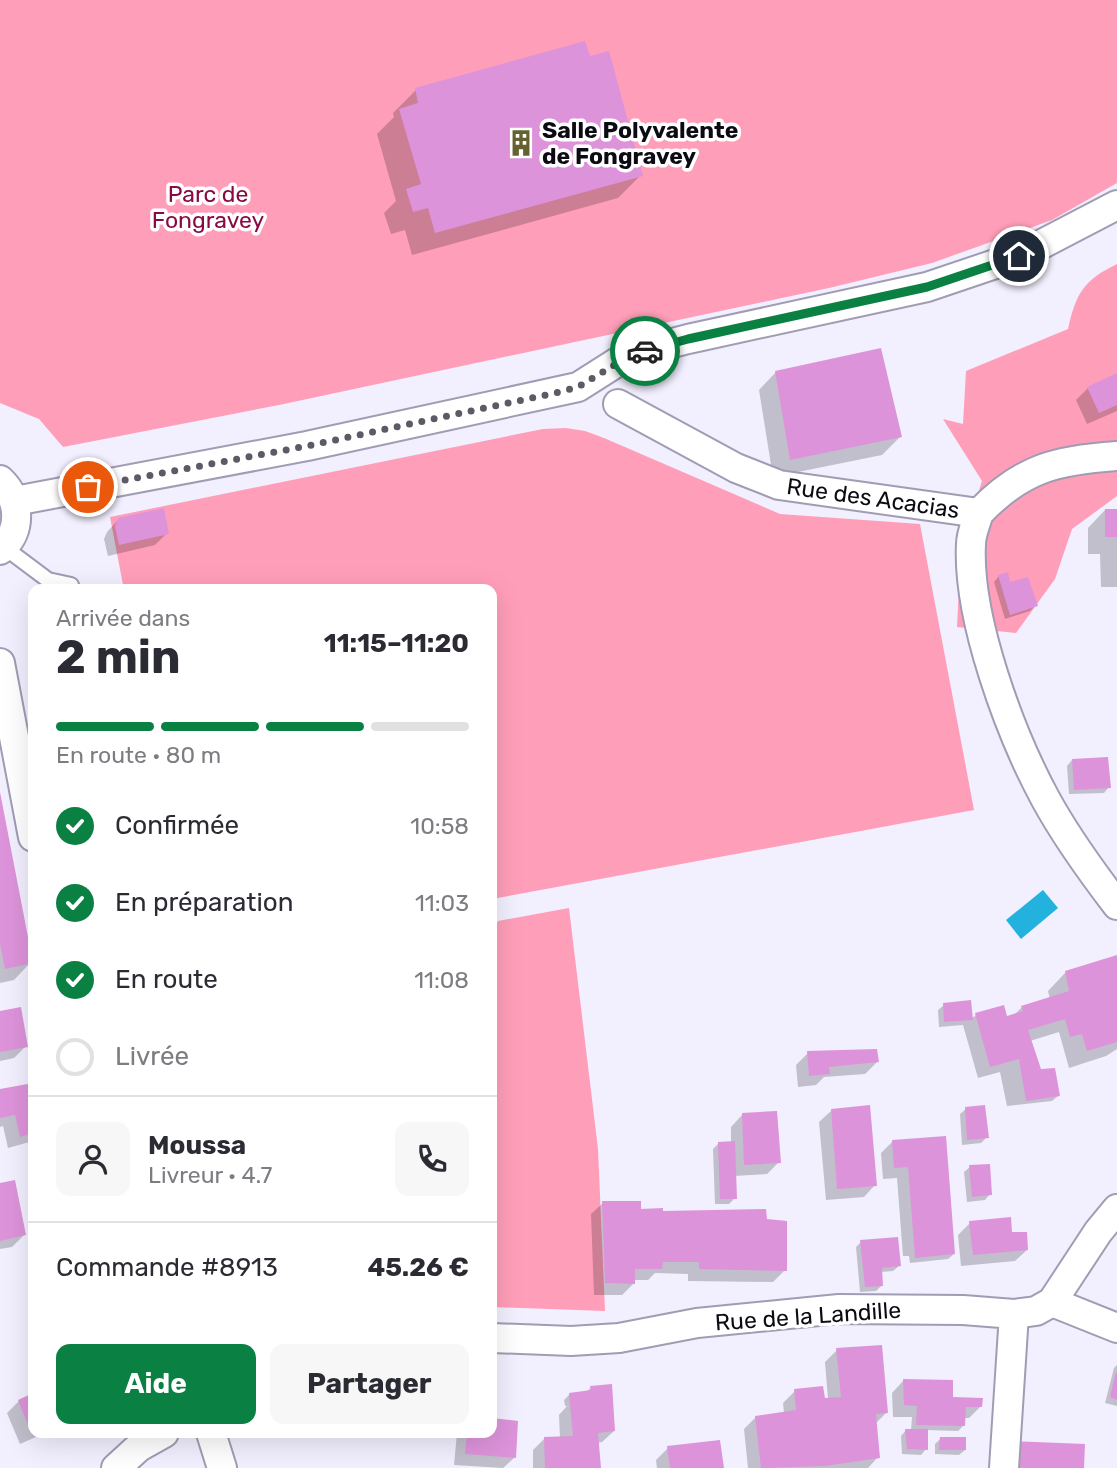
<!DOCTYPE html>
<html lang="fr">
<head>
<meta charset="utf-8">
<style>
  body { margin:0; font-family:Rubik,sans-serif; background:#f7f7f7; color:#2b2b33; height:100vh; display:flex; flex-direction:column; font-size:26px; white-space:nowrap }
  * { box-sizing:border-box; margin:0 }
  p { font-size:23px; color:#7c7c81 }
  .icon { flex:none; width:38px; height:38px; fill:none; stroke:currentColor; stroke-width:2; stroke-linecap:round; stroke-linejoin:round }
  .map { position:relative; flex:1; overflow:hidden }
  .sheet { position:absolute; left:28px; top:584px; width:469px; height:854px; display:flex; flex-direction:column; background:#fff; border-radius:14px; box-shadow:0 7px 28px #0002 }
  .sheet>* { flex:none }
  .pin { position:absolute; display:grid; place-items:center; width:60px; height:60px; color:#fff; margin:-30px; border:4px solid #fff; border-radius:50%; box-shadow:0 2px 7px #0007 }
  .courier { position:absolute; display:grid; place-items:center; width:70px; height:70px; margin:-35px; border:5px solid #0b8043; border-radius:50%; background:#fff; color:#222; box-shadow:0 2px 9px #0007 }
  .head em { font-style:normal; font-weight:700 }
  .head div { display:flex; flex-direction:column-reverse }
  .head { display:flex; align-items:center; justify-content:space-between; height:119px; padding:0 28px }
  h1 { font-size:46px; font-weight:700; line-height:52px }
  .bar { display:grid; grid-template-columns:repeat(4,1fr); gap:10px 7px; align-content:center; height:84px; padding:0 28px }
  .bar i { height:9px; border-radius:5px; background:#e1e1e2 }
  .bar .active { background:#0b8043 }
  .bar p { grid-column:span 4 }
  .line { display:flex; align-items:center; gap:18px; padding:0 28px; border-top:2px solid #e1e1e2 }
  .line div { flex:1 }
  .round { display:grid; place-items:center; flex:none; width:74px; height:74px; border-radius:14px; background:#f7f7f7 }
  ol { padding:0 28px; list-style:none }
  li { display:flex; align-items:center; gap:21px; height:77px }
  li p { margin-inline-start:auto }
  li .icon { padding:7px; border-radius:50%; background:#0b8043; color:#fff; stroke-width:4 }
  li:last-child { color:#7c7c81 }
  li i { width:38px; height:38px; border:4px solid #e1e1e2; border-radius:50% }
  .primary-button { display:flex; gap:14px; margin-top:auto; padding:14px 28px }
  .primary-button a { flex:1; height:80px; border-radius:14px; background:#0b8043; color:#fff; font-size:28px; font-weight:700; line-height:80px; text-align:center }
  .primary-button a+a { background:#f7f7f7; color:#2b2b33 }
  .map>svg:first-child { display:block }
  .green { fill:#ff9eb9 }
  .water { fill:#23b1de }
  .shadow { fill:#0003 }
  .building { fill:#dd93da }
  .lines { fill:none; stroke-linecap:round; stroke-linejoin:round }
  .service-casing { stroke:#a09cb3; stroke-width:18 }
  .minor-casing { stroke:#a09cb3; stroke-width:32 }
  .service { stroke:#fff; stroke-width:14 }
  .minor { stroke:#fff; stroke-width:28 }
  .done { stroke:#5c5b65; stroke-width:7; stroke-dasharray:0 12.6 }
  .route { stroke:#0b8043; stroke-width:9 }
  .labels { text-anchor:middle; stroke-width:7; stroke-linejoin:round; paint-order:stroke }
  .poi-label { font-size:23px; font-weight:bold; fill:#0c0b13; stroke:#fff; text-anchor:start }
  .park-label { font-size:23px; fill:#880a43; stroke:#fff }
  .street-label { font-size:23px; fill:#0c0b13; stroke:#fff }
</style>
</head>
<body>
<div class="map">
<svg width="1117" height="1468" viewBox="0 0 1117 1468">
  <rect width="100%" height="100%" fill="#f2effe"/>
  <path class="green" d="M0 0H1117V183L1052 220 932 263 829 288 279 405 63 447 39 419 0 403Z
    M1117 264V496L1072 529 1055 579 1016 633 957 627 961 548 982 481 943 419 963 424 966 371 1068 329C1076 293 1084 280 1117 264Z
    M566 428 585 431 604 438 780 514 920 524 974 810 492 899V590H124L110 517 543 429Z
    M569 908 598 1149 605 1311 492 1307V932L498 921Z"/>
  <path class="water" d="M1043 890 1058 908 1021 939 1006 920Z"/>
  <path class="shadow" d="M416 90 641 175 618 198 412 255 405 230 391 234 384 213 396 201 377 134 394 117 393 113Z
    M776 372 900 437 882 455 773 477 759 390Z
    M1117 375V411L1087 424 1076 400 1088 388Z
    M1105 510H1117V587H1101L1100 554H1088V528Z
    M119 519 167 533 155 545 108 556 104 539 107 532Z
    M999 576 1009 584 1036 605 1030 611 1005 619 994 582Z
    M1072 760 1109 787 1104 793 1069 794 1067 766Z
    M0 797 31 962 14 980 0 983Z
    M1117 957V1049L1106 1056 1069 1068 1059 1032 1030 1041 1039 1071 1058 1096 1052 1101 1007 1106 1000 1072 978 1078 963 1025 939 1027 938 1010 944 1005 971 1019 976 1015 1006 1018 1013 1016 1022 1007 1050 999 1048 991 1065 973Z
    M0 1013 26 1046 14 1058 0 1061Z
    M808 1053 877 1062 865 1074 824 1077 816 1085 798 1087 796 1065Z
    M33 1084V1141L8 1148 3 1126 0 1127V1091Z
    M966 1109 987 1137 981 1143 962 1145 960 1114Z
    M831 1111 875 1185 864 1197 826 1200 819 1122Z
    M742 1115 779 1162 767 1174 734 1176 735 1198 729 1204H715L713 1149 719 1143H731V1127Z
    M944 1138 954 1254 948 1259 910 1263 909 1256H903L897 1178 883 1179 881 1153 893 1141Z
    M970 1167 990 1194 985 1200 967 1202 964 1172Z
    M0 1185 24 1235 12 1247 0 1249Z
    M603 1203 639 1211 765 1221 785 1270 773 1282 688 1281V1274L655 1273 648 1280H633L634 1283 622 1295H594L591 1214Z
    M970 1223 1027 1250 1015 1261 961 1266 958 1235Z
    M861 1242 899 1266 893 1271 880 1272 882 1285 876 1291 860 1292 856 1247Z
    M837 1350 886 1413 875 1424 878 1457 868 1468H748L744 1429 756 1417 784 1413 783 1403 795 1391 828 1399 825 1362Z
    M1117 1365V1406L1105 1403 1114 1368Z
    M903 1381 951 1399 981 1406 969 1418H964V1425L958 1431 926 1430V1449L921 1455 902 1454 901 1436 906 1430H911L912 1417H893L892 1393Z
    M591 1387 614 1431 602 1442 597 1443 598 1468H533V1450L545 1438H560L559 1415 567 1406H565L564 1400 570 1394 586 1393Z
    M33 1395V1433H45L20 1444 7 1413 19 1401Z
    M492 1420 516 1422 514 1458 503 1468 454 1465 457 1433H492Z
    M941 1438 965 1450 959 1455 935 1454V1444Z
    M668 1448 722 1468H657L656 1460Z"/>
  <path class="building" d="M585 41 590 56 609 51 643 176 435 233 428 208 413 212 406 189 421 184 399 109 418 103 415 88Z
    M881 348 902 437 790 460 775 371Z
    M1117 373V405L1099 413 1087 387Z
    M164 508 169 534 119 545 115 526 118 518Z
    M1105 509H1117V537H1105Z
    M1008 572 1010 582 1028 577 1038 606 1010 615 998 575Z
    M1108 757 1111 788 1074 790 1072 759Z
    M0 792 33 963 5 969 0 944Z
    M1117 955V1042L1087 1051 1082 1034 1070 1037 1065 1019 1028 1030 1041 1069 1055 1068 1060 1096 1026 1101 1019 1059 990 1067 975 1013 1004 1005 1007 1016 1023 1011 1021 1006 1069 991 1065 971Z
    M971 1000 973 1020 944 1022 943 1003Z
    M21 1007 28 1047 0 1052V1011Z
    M877 1049 879 1062 829 1067 830 1074 809 1076 807 1051Z
    M33 1083V1133L20 1137 15 1115 0 1118V1089Z
    M870 1105 877 1186 837 1189 831 1109Z
    M985 1105 989 1138 967 1140 965 1107Z
    M777 1111 781 1163 744 1165 742 1113Z
    M946 1136 955 1254 915 1258 908 1167 894 1168 892 1140Z
    M735 1141 737 1199H720L718 1142Z
    M990 1164 992 1195 972 1197 969 1165Z
    M15 1180 26 1235 0 1241V1183Z
    M602 1201H641V1209L663 1208V1211L766 1209 767 1219 787 1221V1271L699 1269V1262H663L662 1269H635V1284L605 1283Z
    M1011 1217 1012 1232H1027L1028 1250 973 1255 969 1221Z
    M898 1237 901 1266 882 1268 883 1286 865 1287 860 1240Z
    M882 1345 888 1413 876 1414 880 1458 825 1466 761 1468 755 1416 796 1410 794 1389 823 1386 825 1398 841 1397 836 1348Z
    M1116 1372 1117 1373V1400L1110 1397Z
    M903 1379 953 1380V1397L983 1398 982 1407H966L965 1426 916 1425 917 1406 904 1405Z
    M612 1384 615 1431 598 1433 601 1468H545L544 1437 573 1436 569 1393 591 1390 590 1386Z
    M33 1393V1437L18 1400Z
    M492 1418 518 1421 516 1458 465 1454 467 1433H492Z
    M905 1429H928V1450L907 1449Z
    M940 1437H966V1450H939Z
    M720 1440 724 1468H670L667 1446Z
    M1013 1441 1085 1444 1084 1468H1012Z"/>
  <g class="lines">
    <defs>
      <path id="service" d="M4 547 48 580 71 585"/>
      <path id="minor" d="M618 404 736 468 779 485 979 513C976 523 971 534 971 544 967 618 1010 733 1045 798 1065 835 1091 871 1117 905
        M0 480C20 499 23 531 0 550
        M15 501 307 446 578 387 630 354 688 339 927 287 1019 256 1117 205
        M979 513C1022 468 1057 460 1117 456
        M0 663 33 837
        M1052 1302 1117 1328
        M492 1338 571 1341 619 1338 697 1323 839 1309 963 1310 1014 1314 1036 1311 1052 1302 1098 1232 1117 1209
        M211 1433 222 1468
        M116 1468 139 1447 164 1433
        M1004 1468 1014 1314"/>
    </defs>
    <use href="#service" class="service-casing"/>
    <use href="#minor" class="minor-casing"/>
    <use href="#service" class="service"/>
    <use href="#minor" class="minor"/>
  </g>
  <g class="lines">
    <path class="done" d="M88 487 307 446 555 393 578 387 631 355 645 351"/>
    <path class="route" d="M645 351 688 339 927 287 1019 256"/>
  </g>
  <defs>
    <symbol id="building-bare" viewBox="-9 -9 18 18"><path d="M-4-6H4V6H1V3H-1V6H-4ZM-2.5-4.3h1.7v1.8h-1.7ZM.8-4.3h1.7v1.8H.8ZM-2.5-1h1.7V.8h-1.7ZM.8-1h1.7V.8H.8Z" fill="#66622f" stroke="#fff" stroke-width="2.5" paint-order="stroke"/></symbol>
  </defs>
  <g fill-rule="evenodd">
    <use href="#building-bare" x="502" y="124" width="38" height="38"/>
  </g>
  <g class="labels">
    <g class="poi-label">
      <text x="542" y="138">Salle Polyvalente<tspan x="542" dy="26">de Fongravey</tspan></text>
    </g>
    <g class="park-label">
      <text x="208" y="202">Parc de<tspan x="208" dy="26">Fongravey</tspan></text>
    </g>
    <g class="street-label">
      <text transform="translate(873 498) rotate(8)" y="8">Rue des Acacias</text>
      <text transform="translate(808 1316) rotate(-4)" y="8">Rue de la Landille</text>
    </g>
  </g>
</svg>
<div class="pin" style="left:88px;top:487px;background:#ea580c"><svg class="icon" aria-label="bag" viewBox="0 0 24 24"><path d="M5 8h14l-1 12H6zM9 8a3 3 0 0 1 6 0"/></svg></div>
<div class="pin" style="left:1019px;top:256px;background:#1f2937"><svg class="icon" aria-label="home" viewBox="0 0 24 24"><path d="M3 11l9-7 9 7M6 9v11h12V9"/></svg></div>
<div class="courier" style="left:645px;top:351px"><svg class="icon" aria-label="car" viewBox="0 0 24 24"><path d="M5 17H2v-5l4-1 3-4h7l3 4 3 1v5h-3M9 17h6M6 11h13"/><circle cx="7" cy="17" r="2"/><circle cx="17" cy="17" r="2"/></svg></div>
<section class="sheet">
<div class="head"><div><h1>2 min</h1><p>Arrivée dans</p></div><em>11:15–11:20</em></div>
<div class="bar"><i class="active"></i><i class="active"></i><i class="active"></i><i></i><p>En route · 80 m</p></div>
<ol>
<li><svg class="icon" aria-label="check" viewBox="0 0 24 24"><path d="M5 12l5 5 9-10"/></svg>Confirmée<p>10:58</p></li>
<li><svg class="icon" aria-label="check" viewBox="0 0 24 24"><path d="M5 12l5 5 9-10"/></svg>En préparation<p>11:03</p></li>
<li><svg class="icon" aria-label="check" viewBox="0 0 24 24"><path d="M5 12l5 5 9-10"/></svg>En route<p>11:08</p></li>
<li><i></i>Livrée</li>
</ol>
<div class="line" style="height:126px"><a class="round"><svg class="icon" aria-label="person" viewBox="0 0 24 24"><circle cx="12" cy="8" r="4"/><path d="M4 21q1-7 8-7t8 7"/></svg></a><div><b>Moussa</b><p>Livreur · 4.7</p></div><a class="round"><svg class="icon" aria-label="phone" viewBox="0 0 24 24"><path d="M5 4h4l2 5-3 2q2 4 5 5l2-3 5 2v4C11 20 4 13 5 4z"/></svg></a></div>
<div class="line" style="height:91px"><div>Commande #8913</div><b>45.26 €</b></div>
<div class="primary-button"><a>Aide</a><a>Partager</a></div>
</section>
</div>
</body>
</html>
